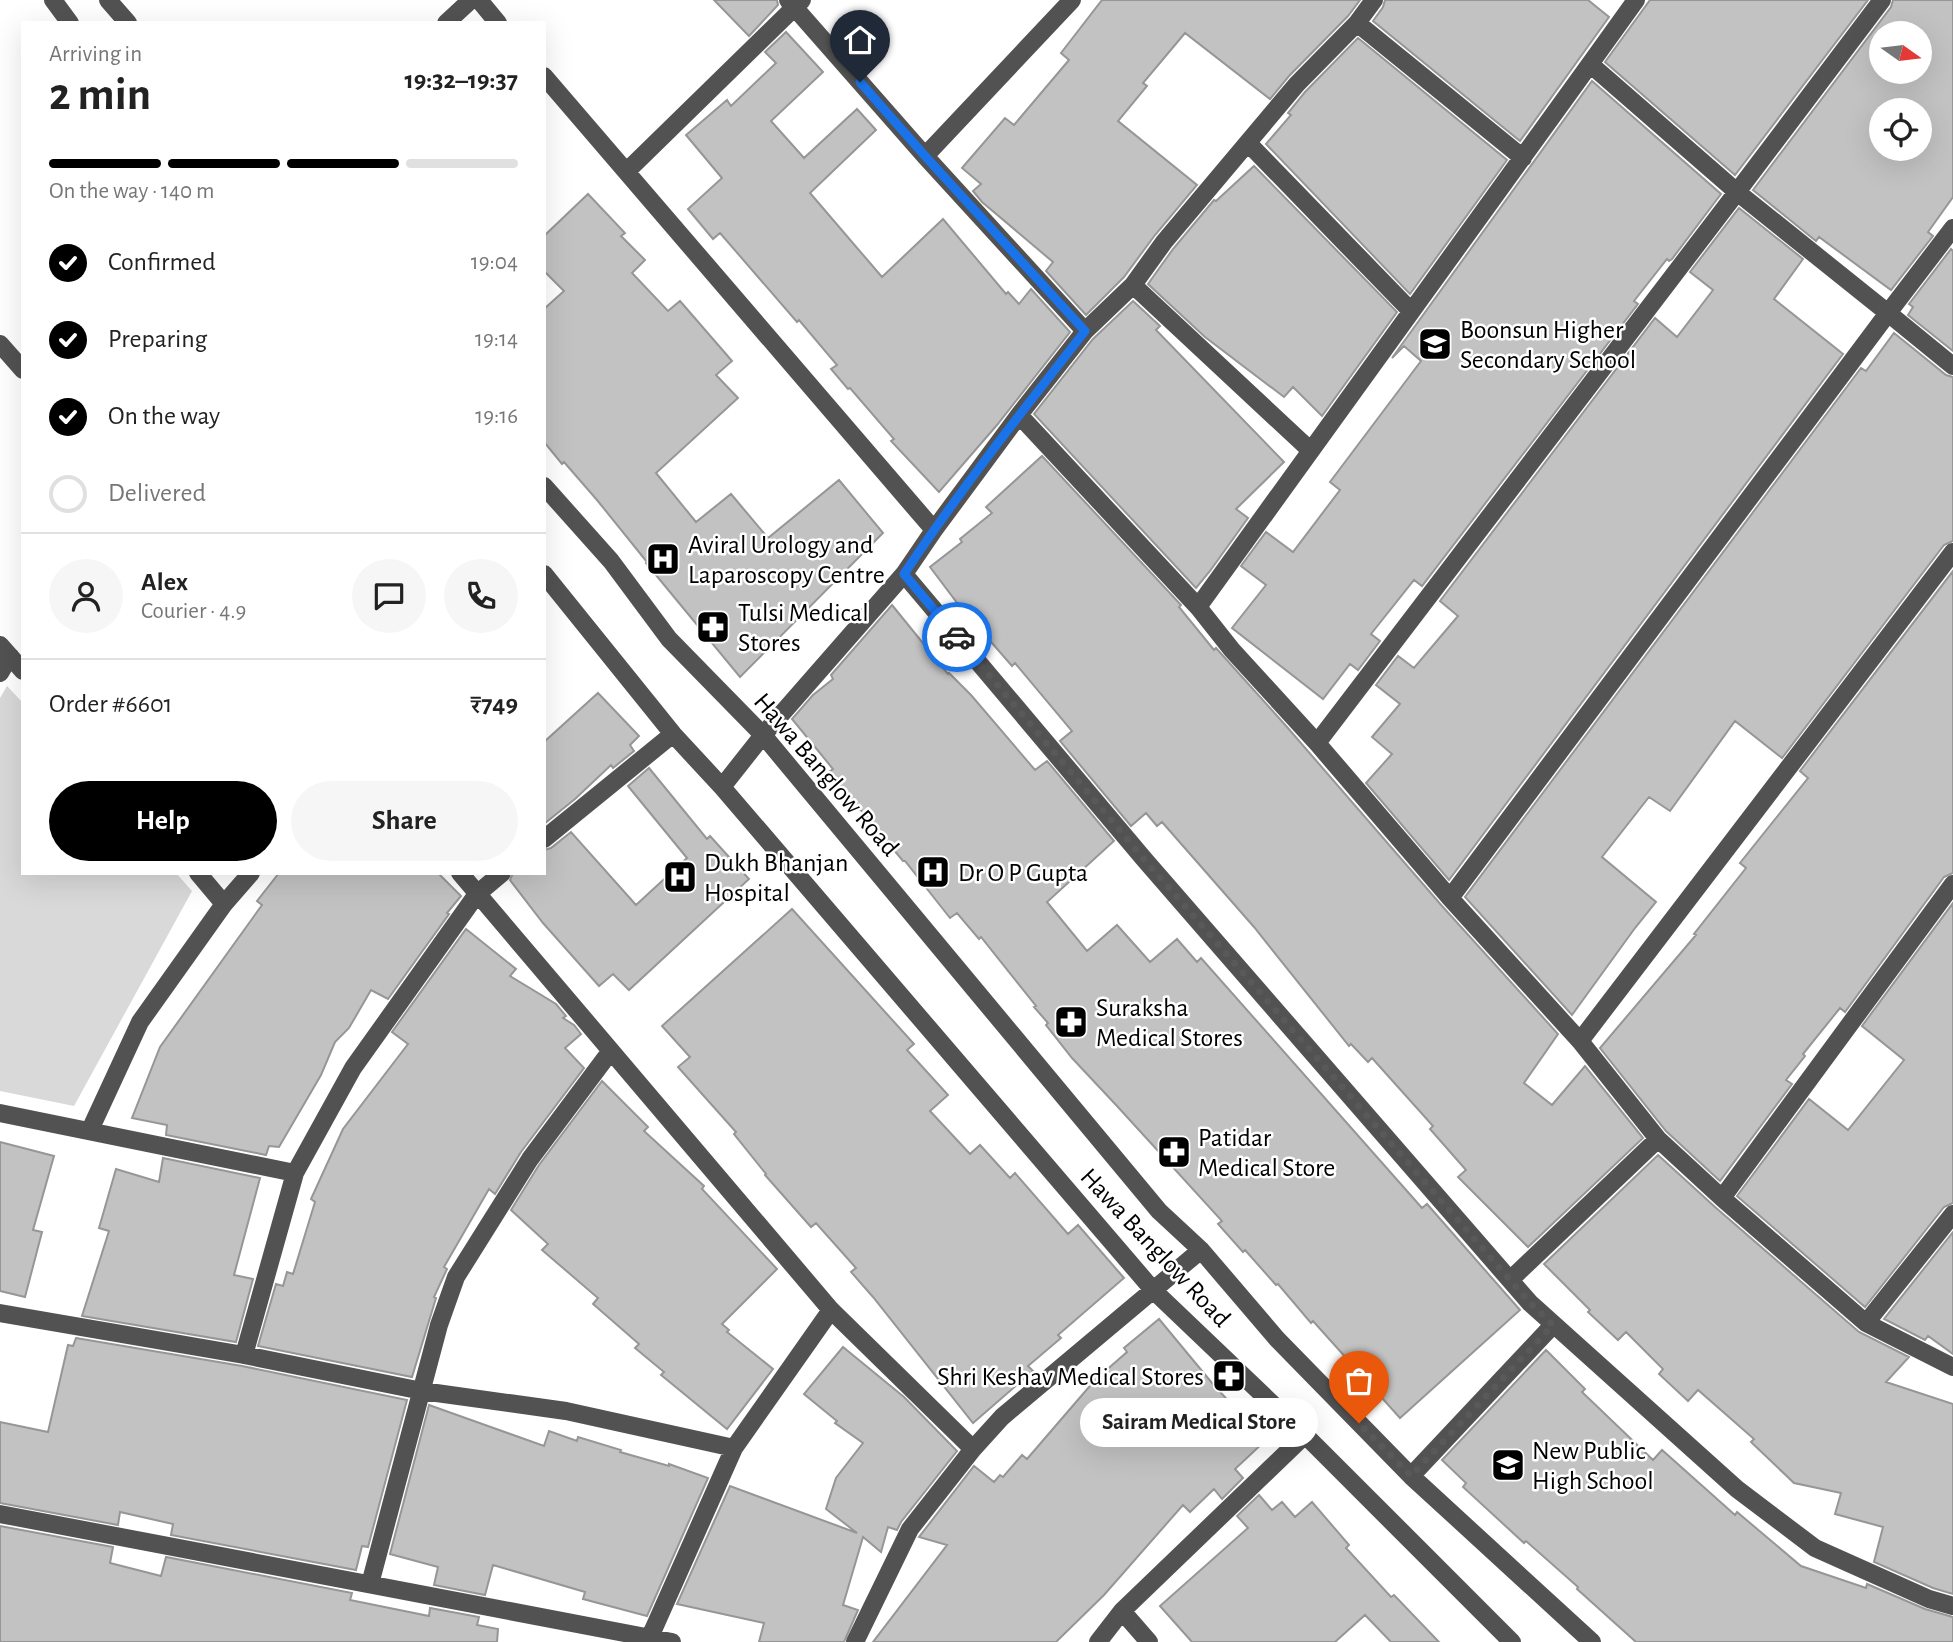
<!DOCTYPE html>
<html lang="en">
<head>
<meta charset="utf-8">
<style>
  body { margin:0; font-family:"Alegreya Sans",sans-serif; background:#f6f6f6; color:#222; height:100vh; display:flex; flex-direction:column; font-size:26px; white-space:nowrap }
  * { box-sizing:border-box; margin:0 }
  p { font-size:23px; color:#767676 }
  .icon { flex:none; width:38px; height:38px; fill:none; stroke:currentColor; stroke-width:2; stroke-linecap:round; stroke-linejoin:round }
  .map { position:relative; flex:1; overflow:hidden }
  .details { position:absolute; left:21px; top:21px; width:525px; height:854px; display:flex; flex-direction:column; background:#fff; border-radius:0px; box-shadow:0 7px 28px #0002 }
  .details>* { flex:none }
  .needle { width:46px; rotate:104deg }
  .controls { position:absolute; left:1869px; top:21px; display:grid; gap:14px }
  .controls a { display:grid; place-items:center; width:63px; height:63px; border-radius:50%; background:#fff; box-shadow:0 7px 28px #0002; font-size:35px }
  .pin { position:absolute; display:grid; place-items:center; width:60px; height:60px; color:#fff; margin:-72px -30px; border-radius:50% 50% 50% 0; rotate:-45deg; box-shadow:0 0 7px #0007 }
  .pin .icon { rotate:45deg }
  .courier { position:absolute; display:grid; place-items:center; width:70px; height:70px; margin:-35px; border:5px solid #1a73e8; border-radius:50%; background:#fff; color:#222; box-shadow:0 2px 9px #0007 }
  .bubble { position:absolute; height:49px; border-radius:24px; background:#fff; box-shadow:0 7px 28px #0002; font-size:23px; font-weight:700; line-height:49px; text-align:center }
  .overview em { font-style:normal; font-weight:700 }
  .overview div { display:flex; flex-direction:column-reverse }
  .overview { display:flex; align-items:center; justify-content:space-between; height:119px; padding:0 28px }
  h1 { font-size:46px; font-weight:700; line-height:52px }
  .bar { display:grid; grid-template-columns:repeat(4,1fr); gap:10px 7px; align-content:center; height:84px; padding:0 28px }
  .bar i { height:9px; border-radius:5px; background:#e0e0e0 }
  .bar .on { background:#000 }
  .bar p { grid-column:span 4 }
  .line { display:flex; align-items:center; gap:18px; padding:0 28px; border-top:2px solid #e0e0e0 }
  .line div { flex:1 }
  .round { display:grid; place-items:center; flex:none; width:74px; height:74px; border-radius:37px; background:#f6f6f6 }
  ol { padding:0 28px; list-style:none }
  li { display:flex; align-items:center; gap:21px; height:77px }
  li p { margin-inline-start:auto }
  li .icon { padding:7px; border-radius:50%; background:#000; color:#fff; stroke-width:4 }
  li:last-child { color:#767676 }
  li i { width:38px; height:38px; border:4px solid #e0e0e0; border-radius:50% }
  .action { display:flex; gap:14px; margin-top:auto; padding:14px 28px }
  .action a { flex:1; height:80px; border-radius:42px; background:#000; color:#fff; font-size:28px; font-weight:700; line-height:80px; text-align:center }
  .action a+a { background:#f6f6f6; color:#222 }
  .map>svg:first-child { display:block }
  .green { fill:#d9d9d9 }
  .building { fill:#c2c2c2; stroke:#969696; stroke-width:2; fill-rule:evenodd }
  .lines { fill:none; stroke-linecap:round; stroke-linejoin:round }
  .minor { stroke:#525252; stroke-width:18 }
  .done { stroke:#595959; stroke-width:7; stroke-dasharray:0 12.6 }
  .route { stroke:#1a73e8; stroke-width:9 }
  .labels { text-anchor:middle; stroke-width:5; stroke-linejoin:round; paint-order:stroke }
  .poi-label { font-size:26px; fill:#000; stroke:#fff; text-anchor:start }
  .street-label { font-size:26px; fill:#000; stroke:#fff }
</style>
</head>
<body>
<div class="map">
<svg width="1953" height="1642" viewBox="0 0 1953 1642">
  <rect width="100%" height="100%" fill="#fff"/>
  <path class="green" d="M7 686 23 703V873H176L192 891 74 1106 0 1091V698Z"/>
  <path class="building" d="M714 0H777L778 5 749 36Z
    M1102 0H1360L1348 16 1289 76 1270 99 1185 33 1143 83 1147 86 1118 121 1197 185 1155 235 1124 277 1086 315 1046 271 1053 262 982 202 973 191 981 184 962 168 1005 118 1014 125 1069 60 1061 53Z
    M1385 0H1588L1609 17 1520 141 1373 21 1383 7Z
    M1650 0H1868L1735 175 1605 62Z
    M1893 0H1953V197L1928 232 1933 236 1891 290 1819 237 1816 241 1753 190 1891 7ZM1881 33H1920V72H1881ZM1881 110H1920V149H1881Z
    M786 32 823 72 771 121 804 158 857 109 876 130 810 193 882 277 943 219 1006 294 1008 292 1019 304 1031 289 1070 332 997 425 939 492 891 441 894 439 850 388 848 389 831 369 837 365 799 320 797 322 720 233 713 239 688 209 722 178 686 135 727 100 731 106 776 63 765 52Z
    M1358 38 1507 160 1410 294 1266 144 1291 115 1288 113 1305 92Z
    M1592 81 1721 194 1672 259 1669 261 1667 259 1634 301 1638 304 1422 586 1414 580 1371 634 1380 641 1358 670 1350 664 1323 699 1232 628 1266 585 1241 566 1266 532 1293 552 1340 490 1330 482 1421 361 1404 346 1392 358Z
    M1254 166 1397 312 1322 416 1293 387 1284 397 1205 337 1148 284 1173 249 1214 200 1216 201Z
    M588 194 625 233 621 236 645 260 632 273 668 311 680 301 732 361 716 375 738 398 656 473 696 522 731 494 768 538 839 480 883 533 740 677 646 563 647 562 597 500 564 462 562 464 544 442V309L564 291 544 271V236Z
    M1739 208 1803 259 1774 299 1843 354 1449 880 1366 783 1392 754 1372 737 1400 704 1376 685 1398 656 1414 668 1458 616 1440 601 1655 318 1677 337 1713 290 1690 272Z
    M1951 249 1953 251V351L1908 315 1913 307 1909 304Z
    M1133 301 1160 326 1156 330 1284 462 1236 509 1248 518 1210 571 1196 588 1034 414 1093 339Z
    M1894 333 1946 375 1953 377V541L1944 545 1782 758 1735 721 1670 811 1649 797 1602 857 1656 902 1635 928 1572 1015 1465 897 1861 368 1866 371Z
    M1042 456 1181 605 1179 607 1214 650 1216 648 1287 727 1442 906 1558 1034 1524 1083 1552 1105 1585 1066 1643 1138 1528 1247 1458 1177 1466 1170 1430 1129 1433 1126 1372 1058 1368 1062 1351 1044 1349 1046 1254 927 1162 822 1157 826 1146 813 1131 826 1060 741 1072 731 1015 663 1012 666 958 604 930 567 962 542 960 539 992 513 986 507Z
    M1953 571V873L1944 877 1845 1012 1840 1008 1803 1054 1805 1056 1786 1080 1792 1084 1720 1181 1666 1131 1600 1048 1696 935 1694 934 1746 868 1740 863 1808 778 1800 771Z
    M892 605 948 674 949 673 971 695 1035 770 1047 761 1114 841 1047 902 1087 951 1117 925 1150 962 1177 939 1197 962 1201 958 1422 1208 1427 1204 1520 1310 1400 1418 1313 1321 1311 1323 1278 1284 1276 1285 1245 1250 1243 1252 1218 1224 1222 1221 1117 1106 1072 1058 1046 1025 1048 1023 1034 1007 1036 1006 981 937 979 939 957 913 950 918 905 861H903L829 772 833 769 792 719 813 695 833 679 831 675Z
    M598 693 639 736 630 745 634 751 613 768 611 765 575 799 544 824V742Z
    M649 768 707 839 710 836 749 879 629 990 613 974 599 986 543 923 510 880 513 873H544V850L551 848 571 832 636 905 687 858 628 786Z
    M279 873H438L461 896 447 913 449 914 388 999 371 990 349 1028 335 1042 321 1075 279 1147 269 1146 266 1155 166 1135 167 1125 132 1118 160 1047 262 905 257 901Z
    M1953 903V1203L1944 1207 1865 1307 1737 1196 1809 1099 1848 1130 1904 1060 1862 1026Z
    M792 909 914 1044 907 1050 948 1095 930 1111 970 1154 980 1145 1010 1178 1015 1173 1068 1234 1078 1225 1124 1278 1058 1335 1061 1338 1028 1366 1033 1371 973 1423 873 1297 851 1272 856 1268 816 1223 811 1227 765 1175 766 1174 734 1134 736 1132 678 1067 690 1057 662 1026Z
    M466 929 516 969 510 976 556 1004 566 1016 563 1018 574 1025 581 1034 565 1048 584 1068 521 1152 495 1194 489 1189 444 1267 447 1269 434 1297 436 1298 412 1377 258 1346 276 1284 283 1286 287 1272 293 1274 315 1202 311 1199 343 1129 408 1044 392 1032Z
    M602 1081 648 1127 644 1131 704 1186 702 1189 777 1269 722 1324 729 1330 727 1332 773 1369 727 1429 661 1375 664 1372 635 1348 639 1344 593 1304 598 1298 542 1250 548 1244 511 1210 539 1165Z
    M0 1142 54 1156 33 1230 42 1232 25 1297 0 1291Z
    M1658 1155 1715 1207 1859 1332 1909 1357 1886 1382 1953 1404V1594L1933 1588 1874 1562 1883 1527 1835 1514 1841 1493 1794 1483 1751 1442 1754 1439 1698 1390 1688 1401 1659 1374 1663 1369 1626 1332 1618 1340 1588 1312 1590 1310 1544 1264Z
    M163 1158 260 1178 234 1275 253 1279 236 1342 82 1316 109 1231 99 1228 116 1169 159 1182Z
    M1953 1232V1354L1928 1336 1925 1340 1884 1319Z
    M1159 1319 1212 1383 1265 1441 1235 1469 1243 1478 1222 1499 1214 1489 1190 1512 1183 1505 1104 1595 1056 1642H873L947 1545 919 1537 974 1466 994 1482 1000 1475 1003 1477 1022 1455 1027 1459 1095 1380 1127 1352 1124 1348Z
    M76 1338 242 1366 407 1400 368 1547 362 1546 356 1570 171 1535 173 1524 120 1512 118 1525 0 1503V1422L48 1432 68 1345 73 1346Z
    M843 1347 904 1397 957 1451 901 1522 897 1530 888 1527 881 1552 863 1537 843 1605 858 1610 844 1642H759L764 1623 677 1604 730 1486 857 1533 826 1509 836 1478 863 1443 835 1423 837 1421 804 1394Z
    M1546 1350 1585 1389 1582 1392 1653 1460 1662 1450 1735 1515 1737 1512 1801 1566 1866 1588 1867 1584 1925 1609 1953 1617V1642H1636L1577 1589 1578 1587 1526 1541 1524 1543 1463 1487 1466 1483 1442 1460Z
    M429 1405 544 1446 549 1431 577 1441 578 1437 621 1450 620 1452 669 1466V1464L708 1478 647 1616 583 1599 585 1592 493 1565 485 1595 434 1585 438 1567 390 1554Z
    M1259 1495 1272 1510 1282 1502 1295 1517 1312 1502 1349 1545 1346 1548 1391 1597 1394 1595 1439 1642H1391L1365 1615 1335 1642H1192L1160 1606 1248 1528 1237 1516Z
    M0 1526 113 1547 110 1563 161 1576 166 1557 352 1593 350 1600 429 1616 430 1608 479 1617 477 1625 498 1629 497 1642H0Z"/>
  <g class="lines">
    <path class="minor" d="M53 0 70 23
      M108 0 128 23
      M479 0 498 23
      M788 0 925 156 1085 331
      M446 23 471 0
      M1357 23 1523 158
      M1590 64 1636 0
      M544 76 934 530
      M1248 143 1411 311
      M925 156 1072 0
      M627 171 802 0
      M1953 228 1888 313 1953 366
      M1133 285 1310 450
      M0 344 23 370
      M1019 415 1198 607 1232 650 1317 743 1450 898 1580 1041 1658 1139 1722 1198 1866 1323 1953 1367
      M544 486 611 561 669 639 763 735 1159 1211 1201 1250 1277 1339 1411 1476 1592 1642
      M544 574 673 734 722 787 1153 1290 1305 1435 1512 1642
      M904 574 1144 859 1530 1303 1737 1489 1815 1548 1929 1599 1953 1606
      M1198 607 1590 64 1737 192 1317 743
      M0 645 23 671
      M0 673 10 656
      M722 787 763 735 904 574 934 530 1019 415 1085 331 1133 285 1164 242 1297 84 1357 23 1374 0
      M544 839 673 734
      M198 873 224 904
      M460 873 831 1310 973 1449
      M1450 898 1888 313 1737 192 1882 0
      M1580 1041 1953 552
      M0 1113 295 1173
      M90 1130 140 1022 224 904 251 873
      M1722 1198 1953 884
      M1510 1280 1658 1139
      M0 1313 244 1355 422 1391 566 1411 734 1448
      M1866 1323 1953 1214
      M244 1355 295 1173 353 1068 477 894 502 873
      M1411 1476 1553 1325
      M0 1514 672 1642
      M370 1584 439 1325 456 1277 530 1159 610 1052
      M1122 1611 1149 1642
      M650 1637 734 1448 831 1310
      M855 1642 910 1529 973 1449 1002 1417 1201 1250
      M1098 1642 1122 1611 1305 1435"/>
  </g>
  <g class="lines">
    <path class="done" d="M957 637 1144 859 1530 1303 1553 1325 1411 1476 1359 1423"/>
    <path class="route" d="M860 82 925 156 1085 331C1023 410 960 490 904 574L957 637"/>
  </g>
  <defs>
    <symbol id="school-square" viewBox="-11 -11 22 22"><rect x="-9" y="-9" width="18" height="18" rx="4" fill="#000" stroke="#fff"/><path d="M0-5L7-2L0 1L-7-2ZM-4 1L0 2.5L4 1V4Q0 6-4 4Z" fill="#fff"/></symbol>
    <symbol id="hospital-square" viewBox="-11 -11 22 22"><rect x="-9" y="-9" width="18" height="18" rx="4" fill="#000" stroke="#fff"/><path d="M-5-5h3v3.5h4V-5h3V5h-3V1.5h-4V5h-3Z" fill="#fff"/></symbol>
    <symbol id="pharmacy-square" viewBox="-11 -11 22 22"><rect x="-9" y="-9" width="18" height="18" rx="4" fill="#000" stroke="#fff"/><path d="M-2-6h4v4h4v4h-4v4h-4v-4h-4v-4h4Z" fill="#fff"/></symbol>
  </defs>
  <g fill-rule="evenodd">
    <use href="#school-square" x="1416" y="325" width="38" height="38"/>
    <use href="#hospital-square" x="644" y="540" width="38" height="38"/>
    <use href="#pharmacy-square" x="694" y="608" width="38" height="38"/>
    <use href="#hospital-square" x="914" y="853" width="38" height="38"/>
    <use href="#hospital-square" x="661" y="858" width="38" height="38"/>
    <use href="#pharmacy-square" x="1052" y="1003" width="38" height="38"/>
    <use href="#pharmacy-square" x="1155" y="1133" width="38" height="38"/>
    <use href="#pharmacy-square" x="1210" y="1357" width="38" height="38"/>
    <use href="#school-square" x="1489" y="1446" width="38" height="38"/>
  </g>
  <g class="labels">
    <g class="poi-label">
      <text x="1460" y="338">Boonsun Higher<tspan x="1460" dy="30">Secondary School</tspan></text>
      <text x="688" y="553">Aviral Urology and<tspan x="688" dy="30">Laparoscopy Centre</tspan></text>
      <text x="738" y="621">Tulsi Medical<tspan x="738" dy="30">Stores</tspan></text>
      <text x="704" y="871">Dukh Bhanjan<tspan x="704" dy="30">Hospital</tspan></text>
      <text x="958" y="881">Dr O P Gupta</text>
      <text x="1096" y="1016">Suraksha<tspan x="1096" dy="30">Medical Stores</tspan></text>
      <text x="1198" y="1146">Patidar<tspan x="1198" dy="30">Medical Store</tspan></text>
      <text x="1204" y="1385" text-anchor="end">Shri Keshav Medical Stores</text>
      <text x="1532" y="1459">New Public<tspan x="1532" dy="30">High School</tspan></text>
    </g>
    <g class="street-label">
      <text transform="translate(827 774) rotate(49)" y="9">Hawa Banglow Road</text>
      <text transform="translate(1156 1247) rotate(47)" y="9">Hawa Banglow Road</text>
    </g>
  </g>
</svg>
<div class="controls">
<a><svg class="needle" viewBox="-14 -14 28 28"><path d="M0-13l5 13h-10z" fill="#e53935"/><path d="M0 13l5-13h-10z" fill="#767676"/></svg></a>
<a><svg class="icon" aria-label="locate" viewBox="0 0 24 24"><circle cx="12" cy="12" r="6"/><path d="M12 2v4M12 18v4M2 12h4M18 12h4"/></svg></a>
</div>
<div class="pin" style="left:1359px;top:1423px;background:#ea580c"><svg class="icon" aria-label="bag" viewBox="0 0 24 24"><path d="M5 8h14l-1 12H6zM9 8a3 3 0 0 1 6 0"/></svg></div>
<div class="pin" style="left:860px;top:82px;background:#1f2937"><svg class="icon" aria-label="home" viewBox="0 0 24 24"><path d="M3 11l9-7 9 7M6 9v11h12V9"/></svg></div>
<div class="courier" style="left:957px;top:637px"><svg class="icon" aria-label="car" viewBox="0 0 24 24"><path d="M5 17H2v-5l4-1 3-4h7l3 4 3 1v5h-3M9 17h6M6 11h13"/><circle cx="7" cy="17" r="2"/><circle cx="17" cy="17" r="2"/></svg></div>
<div class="bubble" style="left:1080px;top:1398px;width:238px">Sairam Medical Store</div>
<section class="details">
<div class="overview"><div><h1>2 min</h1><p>Arriving in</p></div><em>19:32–19:37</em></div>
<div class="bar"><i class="on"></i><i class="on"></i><i class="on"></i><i></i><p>On the way · 140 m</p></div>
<ol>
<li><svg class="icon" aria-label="check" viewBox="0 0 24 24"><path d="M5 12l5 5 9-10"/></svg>Confirmed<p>19:04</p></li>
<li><svg class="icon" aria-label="check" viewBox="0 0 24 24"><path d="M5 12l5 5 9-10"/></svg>Preparing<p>19:14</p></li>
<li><svg class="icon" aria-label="check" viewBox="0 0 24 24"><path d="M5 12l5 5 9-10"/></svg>On the way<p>19:16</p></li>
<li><i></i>Delivered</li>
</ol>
<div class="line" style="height:126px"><a class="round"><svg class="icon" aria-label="person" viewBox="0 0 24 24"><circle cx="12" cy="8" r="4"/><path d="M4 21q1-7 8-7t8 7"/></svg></a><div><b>Alex</b><p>Courier · 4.9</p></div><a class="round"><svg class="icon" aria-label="chat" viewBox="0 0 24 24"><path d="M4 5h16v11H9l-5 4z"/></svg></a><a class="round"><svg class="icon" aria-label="phone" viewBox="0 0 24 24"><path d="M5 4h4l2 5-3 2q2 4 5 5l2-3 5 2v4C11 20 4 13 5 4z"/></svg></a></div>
<div class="line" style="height:91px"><div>Order #6601</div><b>₹749</b></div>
<div class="action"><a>Help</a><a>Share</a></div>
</section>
</div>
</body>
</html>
